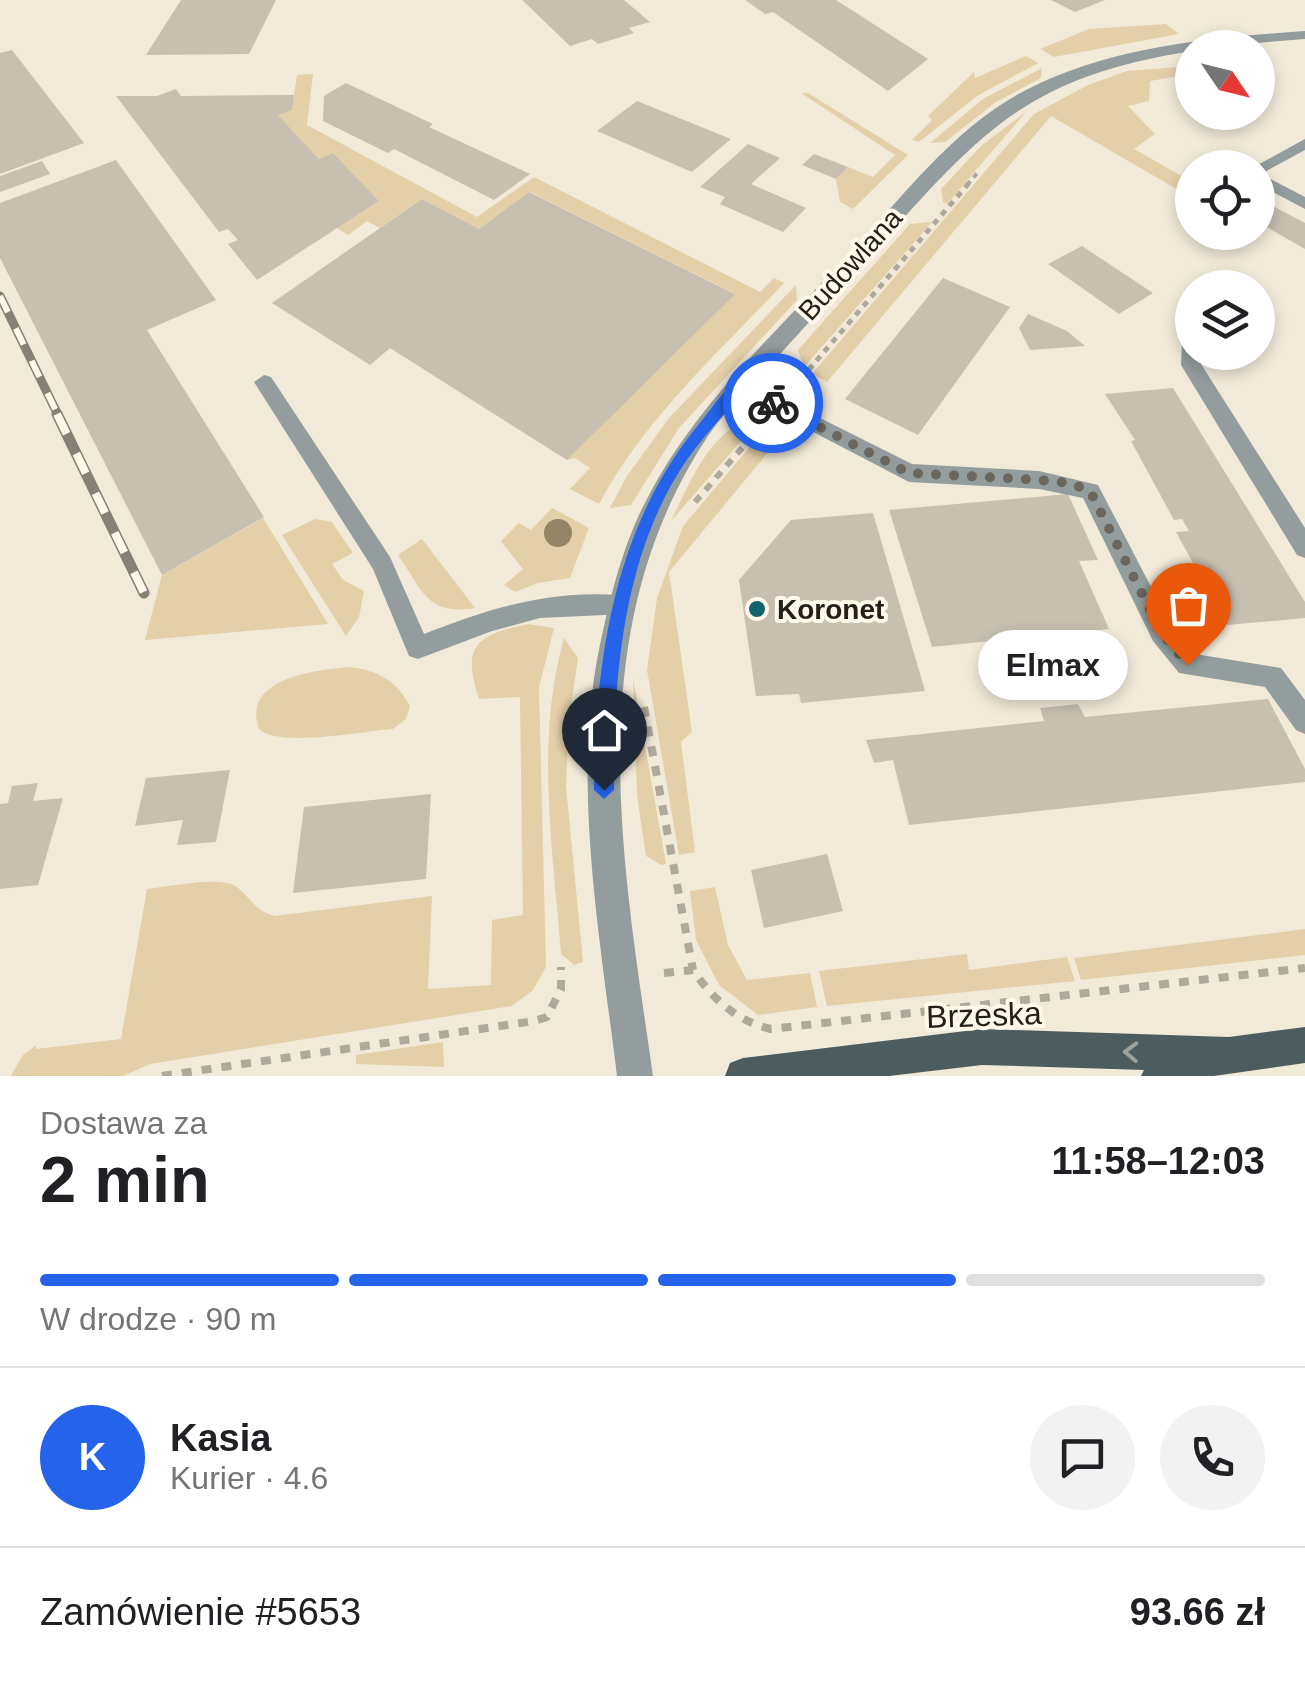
<!DOCTYPE html>
<html lang="pl">
<head>
<meta charset="utf-8">
<style>
  body { margin:0; font-family:Arial,sans-serif; background:#f2f2f2; color:#202124; height:100vh; display:flex; flex-direction:column; font-size:38px; white-space:nowrap }
  * { box-sizing:border-box; margin:0 }
  p { font-size:32px; color:#757577 }
  .icon { flex:none; width:55px; height:55px; fill:none; stroke:currentColor; stroke-width:2; stroke-linecap:round; stroke-linejoin:round }
  .map { position:relative; height:1076px; overflow:hidden }
  .panel { display:flex; flex-direction:column; background:#fff; flex:1 }
  .panel>* { flex:none }
  .needle { width:65px; rotate:125deg }
  .fabs { position:absolute; left:1175px; top:30px; display:grid; gap:20px }
  .fabs a { display:grid; place-items:center; width:100px; height:100px; border-radius:50%; background:#fff; box-shadow:0 5px 15px #0003; font-size:50px }
  .pin { position:absolute; display:grid; place-items:center; width:85px; height:85px; color:#fff; margin:-102px -42px; border-radius:50% 50% 50% 0; rotate:-45deg; box-shadow:0 0 10px #0007 }
  .pin .icon { rotate:45deg }
  .courier { position:absolute; display:grid; place-items:center; width:100px; height:100px; margin:-50px; border:8px solid #2563eb; border-radius:50%; background:#fff; color:#222; box-shadow:0 2px 12px #0007 }
  .bubble { position:absolute; height:70px; border-radius:35px; background:#fff; box-shadow:0 5px 15px #0003; font-size:32px; font-weight:600; line-height:70px; text-align:center }
  .head em { font-style:normal; font-weight:600 }
  .head div { display:flex; flex-direction:column-reverse }
  .head { display:flex; align-items:center; justify-content:space-between; height:170px; padding:0 40px }
  h1 { font-size:65px; font-weight:600; line-height:75px }
  .bar { display:grid; grid-template-columns:repeat(4,1fr); gap:15px 10px; align-content:center; height:120px; padding:0 40px }
  .bar i { height:12px; border-radius:8px; background:#e0e0e0 }
  .bar .current { background:#2563eb }
  .bar p { grid-column:span 4 }
  .line { display:flex; align-items:center; gap:25px; padding:0 40px; border-top:2px solid #e0e0e0 }
  .line div { flex:1 }
  .round { display:grid; place-items:center; flex:none; width:105px; height:105px; border-radius:52px; background:#f2f2f2 }
  .map>svg:first-child { display:block }
  .green { fill:#e3cfa8 }
  .building { fill:#c7bfaf }
  .lines { fill:none; stroke-linecap:round; stroke-linejoin:round }
  .path-far3 { stroke:#afa99c; stroke-width:4; stroke-dasharray:5 5; stroke-linecap:butt }
  .path-far2 { stroke:#afa99c; stroke-width:5; stroke-dasharray:6 6; stroke-linecap:butt }
  .path-far1 { stroke:#afa99c; stroke-width:6; stroke-dasharray:8 8; stroke-linecap:butt }
  .path { stroke:#afa99c; stroke-width:8; stroke-dasharray:10 10; stroke-linecap:butt }
  .service { fill:#939d9e; fill-rule:evenodd }
  .minor { fill:#939d9e; fill-rule:evenodd }
  .primary { fill:#4d5d5f; fill-rule:evenodd }
  .rail-far1-casing { stroke:#868176; stroke-width:9 }
  .rail-casing { stroke:#868176; stroke-width:11 }
  .rail-far1 { stroke:#fef7ea; stroke-width:6; stroke-dasharray:18; stroke-linecap:butt }
  .rail { stroke:#fef7ea; stroke-width:8; stroke-dasharray:22; stroke-linecap:butt }
  .tree { fill:#938565 }
  .oneway { stroke:#9da29e }
  .route { fill:#2563eb }
  .done { stroke:#6b675d; stroke-width:10; stroke-dasharray:0 18 }
  .poi-dot { fill:#14626c; stroke:#fef7ea; stroke-width:4 }
  .labels { text-anchor:middle; stroke-width:8; stroke-linejoin:round; paint-order:stroke }
  .street-label { font-size:28px; fill:#23201a; stroke:#fef7ea }
  .poi-label { font-size:28px; font-weight:bold; fill:#23201a; stroke:#fef7ea; text-anchor:start }
  .near-street-label { font-size:32px; fill:#23201a; stroke:#fef7ea }
</style>
</head>
<body>
<div class="map">
<svg width="1305" height="1076" viewBox="0 0 1305 1076">
  <rect width="100%" height="100%" fill="#f2ead9"/>
  <path class="green" d="M1166 24 1179 34 1054 57 1040 49 1089 29Z
    M1026 56 1038 63 977 96 919 142 912 140 932 120 928 116 974 72 975 78Z
    M1192 66V74L1150 81 1149 101 1128 106 1155 134 1134 149 1192 182V198L1051 116 827 382 812 374 1034 114 1088 85 1127 71Z
    M1042 68 1041 78 996 102 945 142 930 143 983 99Z
    M313 74 307 125 477 217 534 177 760 292 774 278 784 283C719 352 644 419 599 504L570 489 590 468 575 458 567 460 734 293 530 192 479 229 422 199 380 228 367 221 348 235 337 228 379 201 333 153 319 159 278 115 292 109 297 75Z
    M801 93H808L908 155 853 209 840 202 836 179 848 167 873 177 895 155Z
    M1026 112 947 204 943 202 941 189 982 145Z
    M932 222 804 367 798 350 910 224Z
    M796 285 797 300 679 428 631 505 610 508 627 476 669 418Z
    M762 417 671 521C690 482 714 421 762 417Z
    M771 422 784 433 669 572 692 732 681 742 695 852 679 855 647 670 657 598 683 526Z
    M552 508 589 528 570 578 538 583 515 592 504 585 523 569 501 541 519 523 531 530Z
    M263 518 328 624 145 640 162 575Z
    M315 519 332 522 353 553 332 564 343 580 364 591 359 617 346 636 282 535Z
    M422 539 475 608C426 616 423 590 398 555Z
    M528 624 554 628 539 687 546 967 533 990 512 1006 150 1064 123 1076H11L22 1056 36 1045V1049L121 1039 147 889C168 887 221 875 237 887 252 899 255 911 275 916L432 896 428 989 491 985 492 920 523 915 520 697 479 699C462 647 474 635 528 624Z
    M564 638 578 658 569 719 566 786 583 962 574 965 561 954C553 850 535 740 564 638Z
    M350 667C379 671 396 680 410 706L406 719 393 729C363 731 279 748 259 729 241 677 318 670 350 667Z
    M633 678 666 864 661 865 646 856 637 795Z
    M715 887 728 945 747 980 810 973 817 1007 758 1015 719 985 696 940 690 891Z
    M1305 929V955L1081 980 1074 958Z
    M967 954 969 970 1067 957 1075 981 827 1006 819 971Z
    M443 1042 444 1067 356 1064V1055Z"/>
  <path class="building" d="M181 0H276L249 54 146 55Z
    M522 0H624L650 22 629 28 634 33 598 44 592 39 570 46Z
    M745 0H836L928 59 888 91 773 12 765 14Z
    M1051 0H1105L1075 12Z
    M12 50 84 143 0 174V53Z
    M346 83 433 124 429 127 530 174 494 200 394 149 388 153 323 121 324 96Z
    M176 89 181 96 294 95 292 110 278 115 319 159 333 153 379 201 257 280 228 244 238 240 228 229 219 232 116 96H157Z
    M637 101 731 139 692 172 597 131Z
    M748 144 780 158 751 184 806 208 783 232 720 204 725 197 700 187Z
    M814 154 848 167 836 179 802 165Z
    M116 160 216 300 147 330 264 517 162 575 0 258V203Z
    M42 161 50 174 0 192V176Z
    M529 192 735 294 567 460 390 348 370 365 272 303 422 199 479 229Z
    M1271 205 1305 223V249L1258 222V213Z
    M1082 246 1153 293 1119 314 1048 264Z
    M943 278 1010 307 918 435 845 399Z
    M1028 314 1067 331 1085 346 1030 350 1019 328Z
    M1173 388 1305 602V618L1227 625 1176 532 1189 531 1182 519 1174 520 1131 441 1135 440 1105 394Z
    M1068 494 1098 560 1079 561 1109 629 932 647 889 510Z
    M873 513 925 691 801 703 799 694 756 696 739 580 791 520Z
    M1268 699 1305 769V782L909 825 893 760 874 763 866 740 1044 721 1040 708 1078 704 1085 717Z
    M230 770 216 842 177 845 183 820 135 826 146 778Z
    M38 783 33 801 63 798 38 885 0 889V804L8 803 12 786Z
    M431 794 426 879 293 893 304 807Z
    M827 854 843 911 764 928 751 870Z"/>
  <g class="lines">
    <path class="path-far3" d="M967 185 980 170"/>
    <path class="path-far2" d="M793 388 969 183"/>
    <path class="path-far1" d="M695 502 762 425"/>
    <path class="path" d="M644 707 693 970
      M664 973 693 970C713 999 736 1021 771 1029L1305 968
      M162 1076 534 1021 547 1017 561 989V967"/>
    <path class="service" d="M1305 139V150L1261 174 1305 197V209L1258 184V168H1252Z
      M1192 310V352H1201V364L1305 528V558L1297 555 1181 365 1183 317Z
      M264 375 271 377 390 557 424 634C489 608 549 590 619 595L627 598 631 606 627 614 540 618 492 631 418 659 409 656 373 569 254 382Z
      M740 378 912 464 1039 471 1098 485 1171 625 1195 654 1281 668 1305 700V734L1296 730 1265 687 1179 673 1153 641 1083 498 1039 489 909 482 733 390 730 385 733 380Z"/>
    <path class="minor" d="M1305 31V39L1192 48V51C1022 78 980 134 870 255 833 296 795 337 758 379 742 397 722 415 708 436 578 632 622 858 653 1076H617C601 943 572 787 598 655 609 601 622 545 648 497 697 403 778 330 850 253 904 196 954 127 1026 90 1111 46 1211 38 1305 31Z"/>
    <path class="primary" d="M1305 1027V1063L1214 1076H1141L1144 1070 982 1065 889 1076H725L730 1063 743 1058 982 1029 1229 1037Z"/>
    <defs>
      <path id="rail-far1" d="M0 296 59 417"/>
      <path id="rail" d="M57 414 144 593"/>
    </defs>
    <use href="#rail-far1" class="rail-far1-casing"/>
    <use href="#rail" class="rail-casing"/>
    <use href="#rail-far1" class="rail-far1"/>
    <use href="#rail" class="rail"/>
  </g>
  <circle class="tree" cx="558" cy="533" r="14"/>
  <defs><path id="oneway-chevron" d="M-2-3.5L2.5 0L-2 3.5" fill="none" stroke-width="1.6" stroke-linecap="round" stroke-linejoin="round" transform="scale(2.5)"/></defs>
  <use class="oneway" href="#oneway-chevron" transform="translate(1131 1052) rotate(-178)"/>
  <path class="route" d="M740 379 780 403 773 408 742 392C723 416 701 439 684 464 622 558 613 680 614 790L604 799 594 790C595 660 614 527 699 424 711 410 724 388 740 379Z"/>
  <g class="lines">
    <path class="done" d="M773 403 909 473 1040 480 1069 483 1090 491 1162 633 1188 665"/>
  </g>
  <circle class="poi-dot" cx="757" cy="609" r="10"/>
  <g class="labels">
    <g class="street-label">
      <text transform="translate(850 264) rotate(-48)" y="10">Budowlana</text>
    </g>
    <g class="poi-label">
      <text x="777" y="619">Koronet</text>
    </g>
    <g class="near-street-label">
      <text transform="translate(984 1015) rotate(-2)" y="11">Brzeska</text>
    </g>
  </g>
</svg>
<div class="fabs">
<a><svg class="needle" viewBox="-14 -14 28 28"><path d="M0-13l5 13h-10z" fill="#e53935"/><path d="M0 13l5-13h-10z" fill="#757577"/></svg></a>
<a><svg class="icon" aria-label="locate" viewBox="0 0 24 24"><circle cx="12" cy="12" r="6"/><path d="M12 2v4M12 18v4M2 12h4M18 12h4"/></svg></a>
<a><svg class="icon" aria-label="layers" viewBox="0 0 24 24"><path d="M12 4l9 5-9 5-9-5zM3 14l9 5 9-5"/></svg></a>
</div>
<div class="pin" style="left:1188px;top:665px;background:#ea580c"><svg class="icon" aria-label="bag" viewBox="0 0 24 24"><path d="M5 8h14l-1 12H6zM9 8a3 3 0 0 1 6 0"/></svg></div>
<div class="pin" style="left:604px;top:790px;background:#1f2937"><svg class="icon" aria-label="home" viewBox="0 0 24 24"><path d="M3 11l9-7 9 7M6 9v11h12V9"/></svg></div>
<div class="courier" style="left:773px;top:403px"><svg class="icon" aria-label="bike" viewBox="0 0 24 24"><circle cx="6" cy="16" r="4"/><circle cx="18" cy="16" r="4"/><path d="M6 16l4-8h5l3 8M10 8l3 8H6M13 5h3"/></svg></div>
<div class="bubble" style="left:978px;top:630px;width:150px">Elmax</div>
</div>
<section class="panel">
<div class="head"><div><h1>2 min</h1><p>Dostawa za</p></div><em>11:58–12:03</em></div>
<div class="bar"><i class="current"></i><i class="current"></i><i class="current"></i><i></i><p>W drodze · 90 m</p></div>
<div class="line" style="height:180px"><b class="round" style="background:#2563eb;color:#fff">K</b><div><b>Kasia</b><p>Kurier · 4.6</p></div><a class="round"><svg class="icon" aria-label="chat" viewBox="0 0 24 24"><path d="M4 5h16v11H9l-5 4z"/></svg></a><a class="round"><svg class="icon" aria-label="phone" viewBox="0 0 24 24"><path d="M5 4h4l2 5-3 2q2 4 5 5l2-3 5 2v4C11 20 4 13 5 4z"/></svg></a></div>
<div class="line" style="height:130px"><div>Zamówienie #5653</div><b>93.66 zł</b></div>
</section>
</body>
</html>
